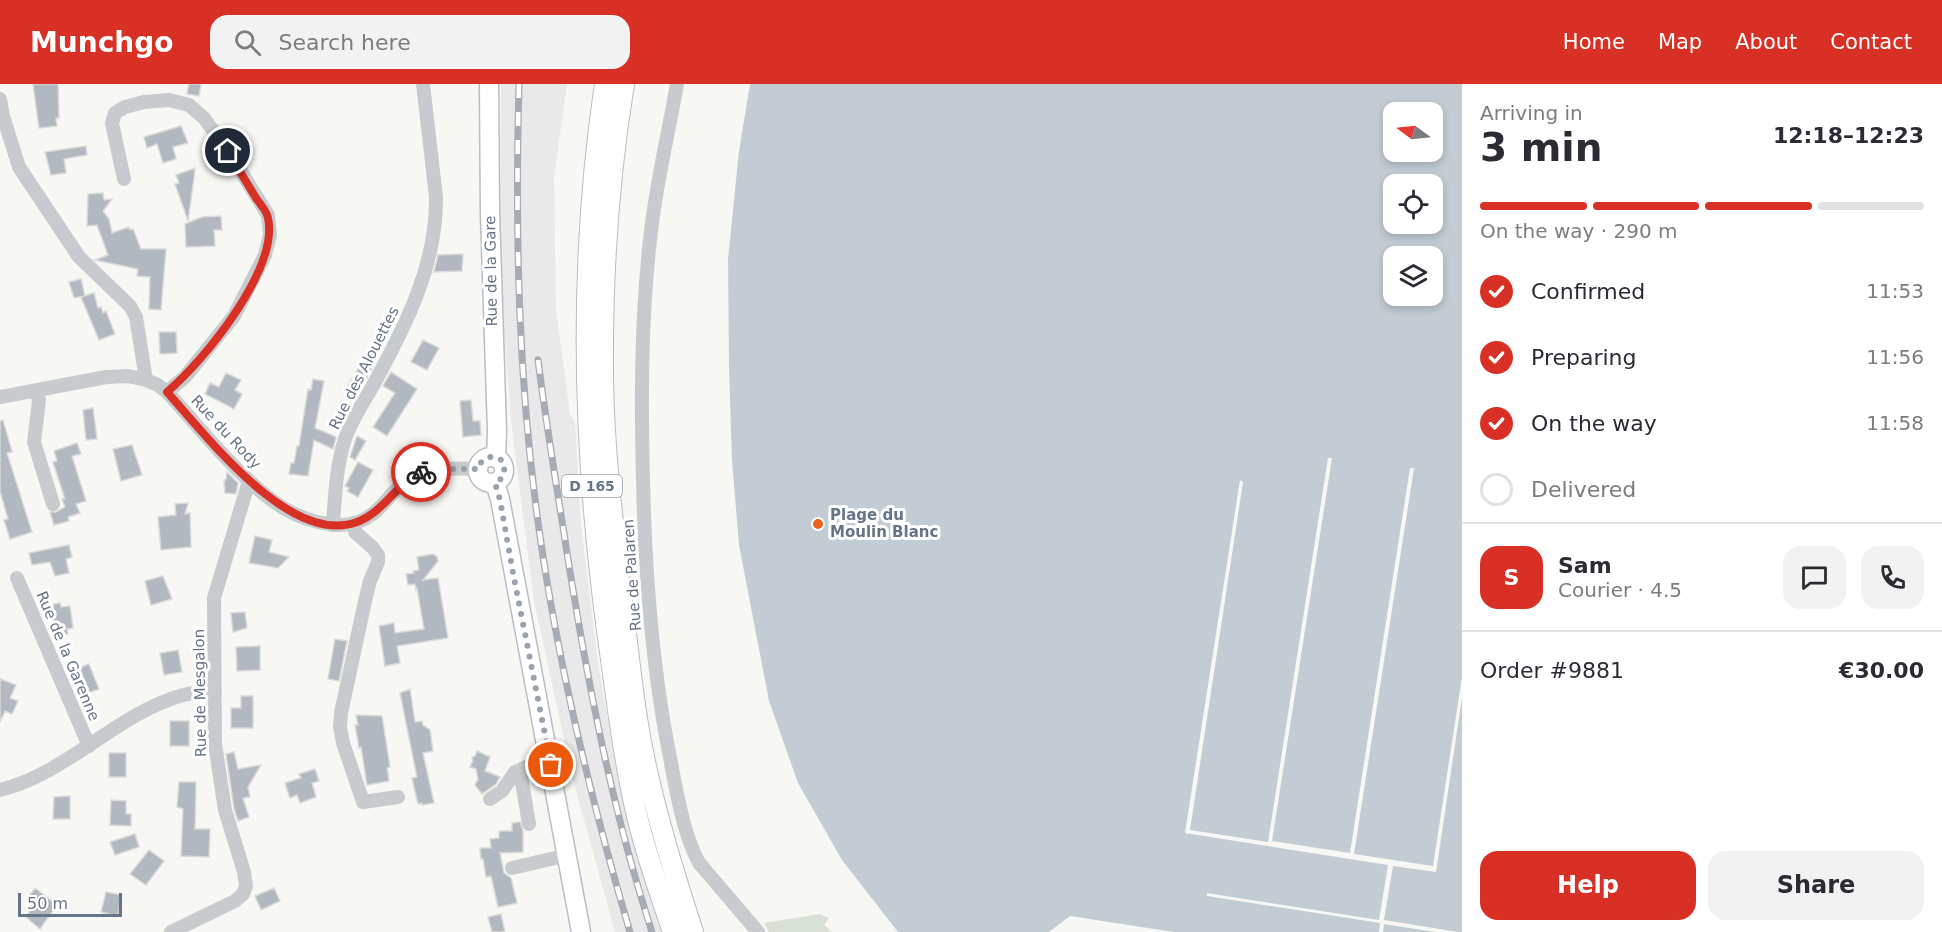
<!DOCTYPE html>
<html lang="en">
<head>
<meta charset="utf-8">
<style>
  body { margin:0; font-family:"DejaVu Sans",sans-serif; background:#f2f2f3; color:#2b2b33; height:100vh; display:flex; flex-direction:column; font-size:22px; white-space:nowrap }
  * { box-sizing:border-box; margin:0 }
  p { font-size:20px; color:#7c7c81 }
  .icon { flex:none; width:33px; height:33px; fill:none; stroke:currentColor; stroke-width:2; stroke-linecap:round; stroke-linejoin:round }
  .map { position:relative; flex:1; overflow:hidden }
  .side { display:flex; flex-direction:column; background:#fff; width:480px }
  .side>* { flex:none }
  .needle { width:39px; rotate:285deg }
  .fabs { position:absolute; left:1383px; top:18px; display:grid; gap:12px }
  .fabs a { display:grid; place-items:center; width:60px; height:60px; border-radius:12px; background:#fff; box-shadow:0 3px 9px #0003; font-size:30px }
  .scale { position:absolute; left:18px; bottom:15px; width:104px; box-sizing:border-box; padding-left:6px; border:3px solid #657587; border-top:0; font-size:16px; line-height:21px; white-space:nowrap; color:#657587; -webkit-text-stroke:4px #fff; paint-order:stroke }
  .pin { position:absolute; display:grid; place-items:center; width:51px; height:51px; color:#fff; margin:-26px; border:3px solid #fff; border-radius:50%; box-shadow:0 2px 6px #0007 }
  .courier { position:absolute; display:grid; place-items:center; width:60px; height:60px; margin:-30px; border:4px solid #d93025; border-radius:50%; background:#fff; color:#222; box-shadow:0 2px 8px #0007 }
  .headline em { font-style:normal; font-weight:700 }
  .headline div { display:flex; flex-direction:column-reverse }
  .headline { display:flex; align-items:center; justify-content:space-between; height:102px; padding:0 18px }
  h1 { font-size:39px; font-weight:700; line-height:45px }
  .bar { display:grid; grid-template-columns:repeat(4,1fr); gap:9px 6px; align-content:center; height:72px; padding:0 18px }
  .bar i { height:8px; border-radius:4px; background:#e1e1e2 }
  .bar .current { background:#d93025 }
  .bar p { grid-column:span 4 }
  .line { display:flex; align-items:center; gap:15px; padding:0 18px; border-top:2px solid #e1e1e2 }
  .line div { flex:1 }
  .round { display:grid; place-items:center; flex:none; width:63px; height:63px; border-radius:18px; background:#f2f2f3 }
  ol { padding:0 18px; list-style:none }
  li { display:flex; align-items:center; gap:18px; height:66px }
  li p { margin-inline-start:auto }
  li .icon { padding:6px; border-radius:50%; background:#d93025; color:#fff; stroke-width:4 }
  li:last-child { color:#7c7c81 }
  li i { width:33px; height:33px; border:3px solid #e1e1e2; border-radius:50% }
  .cta { display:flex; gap:12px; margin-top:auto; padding:12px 18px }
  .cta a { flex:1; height:69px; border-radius:18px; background:#d93025; color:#fff; font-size:24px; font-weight:700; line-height:69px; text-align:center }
  .cta a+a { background:#f2f2f3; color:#2b2b33 }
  header { display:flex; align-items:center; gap:36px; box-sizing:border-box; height:84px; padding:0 30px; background:#d93025; color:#fff }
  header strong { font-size:28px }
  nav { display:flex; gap:33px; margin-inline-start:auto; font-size:21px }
  .search { width:420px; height:54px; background:#f2f2f3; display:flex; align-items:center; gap:15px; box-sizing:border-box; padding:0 21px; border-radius:18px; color:#7c7c81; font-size:22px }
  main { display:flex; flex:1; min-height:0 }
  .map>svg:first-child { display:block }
  .built { fill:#e8e9e8 }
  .green { fill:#d8e0d5 }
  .water { fill:#c3ccd2; fill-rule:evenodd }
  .pier { fill:#f7f8f4 }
  .building { fill:#b2b8bf; stroke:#d9d9d7; stroke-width:1.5 }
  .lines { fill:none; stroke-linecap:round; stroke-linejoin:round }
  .major-casing { stroke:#babec2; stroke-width:21 }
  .highway-casing { stroke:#b9bcc0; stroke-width:22 }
  .minor { stroke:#c7cbce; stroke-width:14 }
  .major { stroke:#fff; stroke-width:18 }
  .highway { stroke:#fff; stroke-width:20 }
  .rail-casing { stroke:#a7acb3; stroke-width:7 }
  .rail { stroke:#fff; stroke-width:4.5; stroke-dasharray:14; stroke-linecap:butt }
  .done { stroke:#98a3ad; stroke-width:6; stroke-dasharray:0 10.8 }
  .route { stroke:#d93025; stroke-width:8 }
  .poi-dot { fill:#ea6122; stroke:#fff; stroke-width:2 }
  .labels { text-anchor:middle; stroke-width:6; stroke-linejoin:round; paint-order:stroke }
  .shield { fill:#fff; stroke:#939eab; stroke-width:1.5 }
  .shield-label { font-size:14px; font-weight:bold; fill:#657587 }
  .street-label { font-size:15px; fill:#657587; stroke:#fff }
  .poi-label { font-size:15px; font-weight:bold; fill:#657587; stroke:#fff; text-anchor:start }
</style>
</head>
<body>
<header>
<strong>Munchgo</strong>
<div class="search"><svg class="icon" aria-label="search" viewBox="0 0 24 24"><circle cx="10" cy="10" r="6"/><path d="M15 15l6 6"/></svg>Search here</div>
<nav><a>Home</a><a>Map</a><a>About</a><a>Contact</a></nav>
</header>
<main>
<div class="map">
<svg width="1462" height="848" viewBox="0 0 1462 848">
  <rect width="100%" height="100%" fill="#f7f8f4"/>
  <path class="built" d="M501 0H567L554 93 556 227 570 330 575 338 581 441 598 579 618 695 655 830 662 848H615L573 696 534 517 512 345 504 248 500 143Z"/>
  <path class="green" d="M820 830 829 834 824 841 832 848H769L764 839Z"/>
  <path class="water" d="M750 0H1462V848H1174L1070 832 1049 848H898L842 776 798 699 769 617 739 461 732 376 729 283 728 175 739 67ZM1394 28H1432V68H1394ZM1394 100H1432V140H1394ZM1394 172H1432V212H1394Z"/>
  <path class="pier" d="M1328 374H1332L1272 757 1350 769 1410 384H1414L1354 770 1433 782 1462 593V614L1436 788 1393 782 1384 836 1458 848H1435L1384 840 1383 848H1379L1380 839 1207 812V809L1379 836 1388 781 1185 749 1240 396 1243 398 1190 746 1268 758Z"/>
  <path class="building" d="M33 0H58L59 34H56L57 42 39 44Z
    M189 0H201L199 12 187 10Z
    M181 42 188 59 173 63 176 75 163 79 157 60 147 64 144 53Z
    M86 62 87 71 64 75 66 89 51 91 45 68Z
    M195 84 194 94 188 137 175 100 179 99 176 91Z
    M103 109 104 116 112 115 103 127 109 135 112 149 129 143 130 146 133 145 141 165H166L161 226 149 225 150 193 137 192 138 185 95 176 108 171 97 141 87 142 88 110Z
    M221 132 222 146H214L215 162 186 163 185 140 202 133Z
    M463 170 462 187 434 188 438 171Z
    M81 195 85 212 74 214 69 198Z
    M94 209 98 224 101 223 103 229 106 227 115 250 99 256 81 213Z
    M159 248H176L177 269 160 270Z
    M423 256 439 264 427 286 411 278Z
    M365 274 375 279 359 308 348 301Z
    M391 288 417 305 387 352 373 343 395 309 383 302Z
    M226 289 241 296 235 306 242 310 234 325 205 310 210 299 219 303Z
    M313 295 324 297 315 344 336 353 333 365 314 356 308 392 289 390 291 379H294L297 362H299L308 305 311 306Z
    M471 316 473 337H480L481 351 463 353 460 317Z
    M93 324 97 355 86 356 83 326Z
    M3 336 12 368 7 369 32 448 10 455 4 436 8 435 0 407V337Z
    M357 352 366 357 355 376 350 373Z
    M77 359 81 370 72 372 86 417 76 420 80 429 68 433 69 437 54 441 50 428H56L65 423 62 415H65L53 378 57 377 54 367Z
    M132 361 142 391 121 397 113 365Z
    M358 378 373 386 358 413 347 407 349 404 345 402Z
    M227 388 238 399 236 410 225 409 224 396H226Z
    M188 419 185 430 190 429 191 463 161 466 158 433 176 431 175 420Z
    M255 452 272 456 269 468 289 473 278 484 249 479Z
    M69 461 72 473 66 475 69 489 55 492 50 478 32 481 29 469Z
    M433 470 437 473 438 477 423 496 438 494 448 554 397 562 400 579 385 582 379 542 394 539 395 549 424 545 417 504 416 506 415 500 408 501 406 490 414 489 413 487 419 486 417 473Z
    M163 492 172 515 151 521 145 497Z
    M60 519 61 523 70 522 73 544 67 545 68 550 55 553 50 521Z
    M245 528 247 544 233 548 231 529Z
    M335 555 347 557 339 597 328 595Z
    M260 562V586L237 587 236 563Z
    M178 566 182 588 164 591 160 569Z
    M89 580 99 605 82 611 73 586Z
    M0 595 16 601 10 614 18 617 12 630 5 627 0 638Z
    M410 605 415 638 422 637 423 641 430 646 433 667 423 669 434 719 422 721V719L418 720 412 694 417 693 400 609Z
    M241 612H253V644H231V624H241Z
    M356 631 382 632 390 683 387 684 389 697 367 701 361 663 359 664 355 641H358Z
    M170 637H189V662H170Z
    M477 667 490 673 485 687 500 693 496 700 482 710 475 701 478 695 476 685 470 683 473 677 472 673 475 672Z
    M234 668 238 685 261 681 248 703 250 713 243 714 249 733 238 737 234 724 226 670Z
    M109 669H126V693H109Z
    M315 685 319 697 312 699 316 713 300 719 297 711 290 714 285 699 301 694 299 690Z
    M179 698H196L195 745H210L209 773 181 772 183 725 177 723Z
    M70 712V735H53L54 713Z
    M111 716 126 717V730H131V742L110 741Z
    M520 738 523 747V768L500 769 504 789 511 794 517 819 498 823 491 792 486 793 483 775H481L480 764H491L490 755 499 754V747H512V739Z
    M135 750 139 763 115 771 110 758Z
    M149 766 164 777 146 801 130 790Z
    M35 804 57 821 40 845 26 833 34 821 27 815Z
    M274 804 280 817 261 826 255 812Z
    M106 808 122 811 118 832 101 828Z
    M501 830 505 848H492L488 833Z"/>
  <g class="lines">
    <defs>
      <path id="major" d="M489 0 490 130 497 347 496 374
        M478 386a13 13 0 1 1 26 0a13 13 0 1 1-26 0Z
        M495 399 500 415 581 848"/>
      <path id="highway" d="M605 0C577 186 583 375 609 561 616 609 621 657 631 704 640 753 657 801 673 848
        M624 0C608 97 602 196 603 294 604 371 614 448 623 525 630 580 635 637 648 691 660 744 676 796 693 848"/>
    </defs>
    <use href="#major" class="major-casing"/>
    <use href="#highway" class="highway-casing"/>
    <path class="minor" d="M677 0C668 52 655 104 650 156 641 236 641 316 643 396 645 484 651 572 667 658 674 692 682 751 700 780L758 848
      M0 15 3 32 19 83 79 173 130 222 136 233 146 296
      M124 95 112 39 115 29 125 23 144 18 169 16 189 21 204 34 228 67 268 131 270 151 265 171 234 232 185 293 167 308
      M38 307 39 317 34 358 53 420
      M0 313 106 293 128 292 146 296 158 301 167 308C200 344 231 384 269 414 294 434 342 453 371 431 380 425 386 416 394 408 420 381 443 384 478 385
      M355 439V448L373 464 378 471V478L370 497 365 517 341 629 340 643 343 659 363 718 398 713
      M333 441C335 412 336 383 345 355 352 335 365 316 375 298 406 241 437 180 436 113L423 0
      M17 494 89 662
      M520 686 529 740
      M0 706C68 689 116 630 183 611 193 608 205 608 215 607
      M490 715 502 707 515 688 528 682 551 681
      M512 784 568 771
      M171 848 235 817 243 810 246 802 244 788 225 726 215 660 214 514 249 397"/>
    <use href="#major" class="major"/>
    <use href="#highway" class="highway"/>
    <defs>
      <path id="rail" d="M519 0C515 149 518 297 539 445 558 581 591 716 630 848
        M538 276C545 331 554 387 563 443 584 580 609 716 652 848"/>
    </defs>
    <use href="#rail" class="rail-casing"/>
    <use href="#rail" class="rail"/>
  </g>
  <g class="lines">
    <path class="done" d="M421 388 437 385H478L480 379 490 373 502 376C506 386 505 394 495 399L500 416 513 489 551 681"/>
    <path class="route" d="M228 67C237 83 247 99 256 114 260 120 267 127 268 134 279 185 204 277 167 308 206 351 290 463 357 438 384 428 396 400 421 388"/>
  </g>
  <circle class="poi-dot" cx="818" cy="440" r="6"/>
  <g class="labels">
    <rect class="shield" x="562" y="391" width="60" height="22" rx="4.5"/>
    <g class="shield-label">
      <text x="592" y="407">D 165</text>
    </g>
    <g class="street-label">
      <text transform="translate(491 187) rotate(-91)" y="5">Rue de la Gare</text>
      <text transform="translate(364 284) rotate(-63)" y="5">Rue des Alouettes</text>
      <text transform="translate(226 348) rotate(47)" y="5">Rue du Rody</text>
      <text transform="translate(632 491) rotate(-94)" y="5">Rue de Palaren</text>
      <text transform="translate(68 572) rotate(67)" y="5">Rue de la Garenne</text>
      <text transform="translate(200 609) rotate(-91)" y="5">Rue de Mesgalon</text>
    </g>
    <g class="poi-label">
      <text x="830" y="436">Plage du<tspan x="830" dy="17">Moulin Blanc</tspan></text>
    </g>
  </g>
</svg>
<div class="fabs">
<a><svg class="needle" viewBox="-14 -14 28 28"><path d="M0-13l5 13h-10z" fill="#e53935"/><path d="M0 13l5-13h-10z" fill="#7c7c81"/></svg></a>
<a><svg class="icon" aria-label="locate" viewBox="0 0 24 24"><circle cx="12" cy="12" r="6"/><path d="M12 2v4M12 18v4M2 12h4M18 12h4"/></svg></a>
<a><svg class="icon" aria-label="layers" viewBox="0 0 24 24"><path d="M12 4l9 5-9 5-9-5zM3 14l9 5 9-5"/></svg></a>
</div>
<div class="scale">50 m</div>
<div class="pin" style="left:551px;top:681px;background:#ea580c"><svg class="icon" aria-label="bag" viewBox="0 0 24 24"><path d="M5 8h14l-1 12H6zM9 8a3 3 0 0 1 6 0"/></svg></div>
<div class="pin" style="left:228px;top:67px;background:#1f2937"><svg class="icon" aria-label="home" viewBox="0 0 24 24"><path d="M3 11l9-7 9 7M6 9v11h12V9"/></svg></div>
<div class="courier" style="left:421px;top:388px"><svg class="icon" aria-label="bike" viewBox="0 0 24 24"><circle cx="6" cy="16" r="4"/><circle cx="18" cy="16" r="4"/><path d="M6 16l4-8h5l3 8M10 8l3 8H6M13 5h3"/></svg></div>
</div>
<section class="side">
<div class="headline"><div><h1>3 min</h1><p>Arriving in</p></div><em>12:18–12:23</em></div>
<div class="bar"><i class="current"></i><i class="current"></i><i class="current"></i><i></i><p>On the way · 290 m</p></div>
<ol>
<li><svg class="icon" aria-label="check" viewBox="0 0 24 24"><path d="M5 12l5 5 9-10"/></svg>Confirmed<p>11:53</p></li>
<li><svg class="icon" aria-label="check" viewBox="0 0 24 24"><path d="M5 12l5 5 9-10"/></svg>Preparing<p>11:56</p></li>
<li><svg class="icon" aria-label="check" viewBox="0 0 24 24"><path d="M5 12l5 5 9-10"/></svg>On the way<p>11:58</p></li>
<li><i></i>Delivered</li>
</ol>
<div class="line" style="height:108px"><b class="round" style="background:#d93025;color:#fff">S</b><div><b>Sam</b><p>Courier · 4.5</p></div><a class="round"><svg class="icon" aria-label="chat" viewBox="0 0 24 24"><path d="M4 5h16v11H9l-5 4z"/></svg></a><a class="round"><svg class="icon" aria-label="phone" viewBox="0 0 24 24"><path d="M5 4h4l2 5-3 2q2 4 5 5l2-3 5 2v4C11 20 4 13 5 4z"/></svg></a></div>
<div class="line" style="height:78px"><div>Order #9881</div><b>€30.00</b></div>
<div class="cta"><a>Help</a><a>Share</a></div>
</section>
</main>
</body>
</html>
